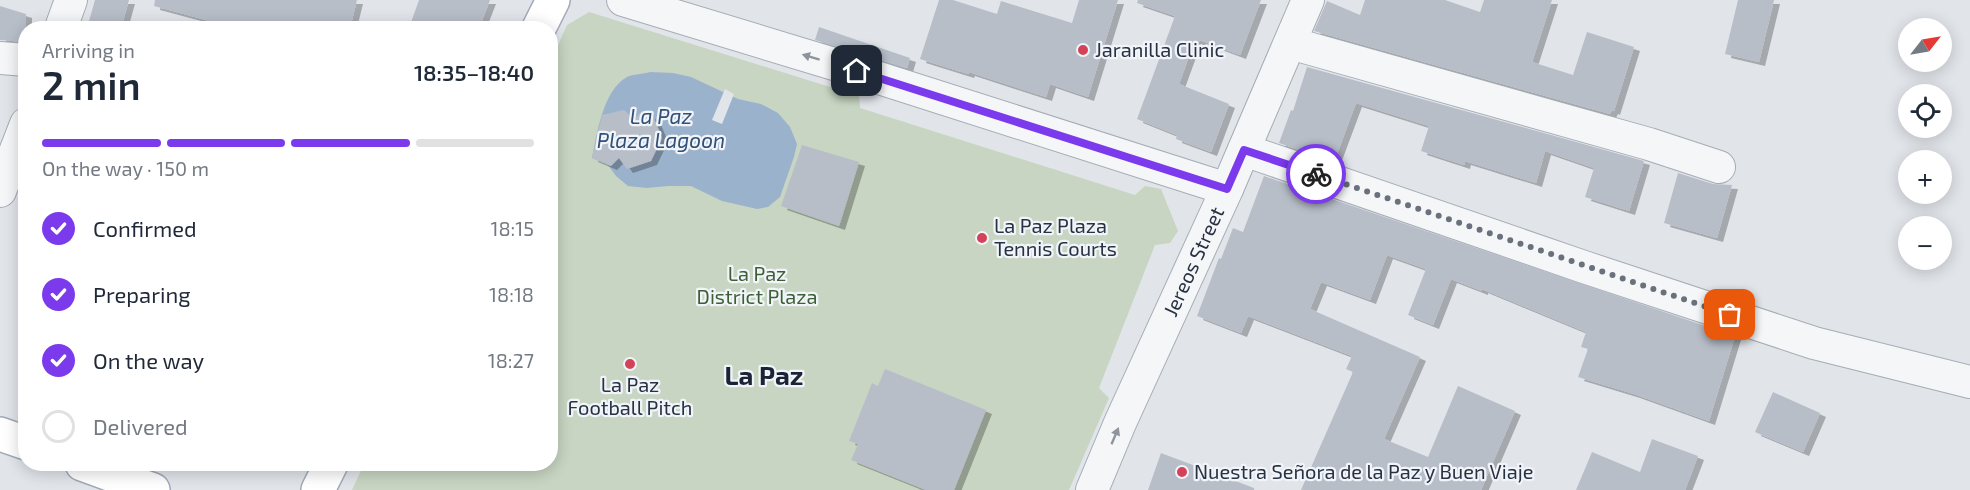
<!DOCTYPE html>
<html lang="en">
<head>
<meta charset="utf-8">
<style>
  body { margin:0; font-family:"Exo 2",sans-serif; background:#f6f6f7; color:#1f2937; height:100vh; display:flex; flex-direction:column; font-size:22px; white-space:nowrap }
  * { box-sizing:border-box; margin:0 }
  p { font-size:20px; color:#747a83 }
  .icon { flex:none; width:33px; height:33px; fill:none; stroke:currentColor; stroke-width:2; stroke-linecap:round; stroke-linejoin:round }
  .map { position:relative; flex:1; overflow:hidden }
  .panel { position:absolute; left:18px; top:21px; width:540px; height:450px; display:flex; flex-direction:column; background:#fff; border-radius:24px; box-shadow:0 3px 15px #0003 }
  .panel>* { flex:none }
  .needle { width:39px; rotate:59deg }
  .controls { position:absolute; left:1898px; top:18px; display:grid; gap:12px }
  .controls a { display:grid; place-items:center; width:54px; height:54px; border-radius:50%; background:#fff; box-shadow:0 3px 15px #0003; font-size:30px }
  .pin { position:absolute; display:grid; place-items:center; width:51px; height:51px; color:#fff; margin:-26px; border-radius:12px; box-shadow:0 3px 9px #0006 }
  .courier { position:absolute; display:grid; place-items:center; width:60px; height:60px; margin:-30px; border:4px solid #7c3aed; border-radius:50%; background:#fff; color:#222; box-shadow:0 2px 8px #0007 }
  .overview em { font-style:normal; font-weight:600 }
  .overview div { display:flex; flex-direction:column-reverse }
  .overview { display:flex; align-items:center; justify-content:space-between; height:102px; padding:0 24px }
  h1 { font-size:39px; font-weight:600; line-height:45px }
  .bar { display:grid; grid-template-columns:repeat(4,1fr); gap:9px 6px; align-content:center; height:72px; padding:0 24px }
  .bar i { height:8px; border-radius:4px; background:#e0e1e3 }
  .bar .active { background:#7c3aed }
  .bar p { grid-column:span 4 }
  ol { padding:0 24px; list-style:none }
  li { display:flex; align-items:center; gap:18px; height:66px }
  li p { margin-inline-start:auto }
  li .icon { padding:6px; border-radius:50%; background:#7c3aed; color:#fff; stroke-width:4 }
  li:last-child { color:#747a83 }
  li i { width:33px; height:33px; border:3px solid #e0e1e3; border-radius:50% }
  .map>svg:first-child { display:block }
  .green { fill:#c7d5c2 }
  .water { fill:#9bb2cc }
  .pier { fill:#e1e5ea }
  .building { fill:#b8bec8; filter:url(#shadow) }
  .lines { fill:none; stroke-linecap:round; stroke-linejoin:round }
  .minor-casing { stroke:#a6acb5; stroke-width:34 }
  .major-casing { stroke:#a0a9b7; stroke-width:36 }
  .minor { stroke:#f4f6f8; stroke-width:32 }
  .major { stroke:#fff; stroke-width:33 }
  .oneway { fill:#8e949e }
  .done { stroke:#69717d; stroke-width:6; stroke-dasharray:0 10.8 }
  .route { stroke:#7c3aed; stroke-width:8 }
  .poi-dot { fill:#d34258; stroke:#f1f4f8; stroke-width:2 }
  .labels { text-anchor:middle; stroke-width:4.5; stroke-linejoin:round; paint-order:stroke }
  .poi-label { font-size:20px; fill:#293243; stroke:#f1f4f8; text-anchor:start }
  .street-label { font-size:20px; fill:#293243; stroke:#f1f4f8 }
  .park-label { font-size:20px; fill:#3d5f36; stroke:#f1f4f8 }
  .water-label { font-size:21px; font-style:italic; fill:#315179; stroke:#f1f4f8 }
  .district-label { font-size:26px; font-weight:bold; fill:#1b2334; stroke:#f1f4f8 }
</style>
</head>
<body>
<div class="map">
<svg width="1970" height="490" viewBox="0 0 1970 490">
  <defs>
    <filter id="shadow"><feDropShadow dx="6" dy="4" stdDeviation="0" flood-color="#0004"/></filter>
  </defs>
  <rect width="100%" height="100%" fill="#e1e5ea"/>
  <path class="green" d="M589 12 859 96 860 108 1135 195 1145 186 1161 189 1178 231 1170 243 1155 245 1099 388 1109 398 1069 490H352L364 464H550L551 61 567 25Z"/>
  <path class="water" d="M650 72 673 73 691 77 738 99 761 104 778 113 790 127 797 144 794 157 780 197 768 207 757 209 722 201 691 186H668L647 188 628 186 616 176 608 165 592 158C597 134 603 90 627 77 633 74 643 74 650 72Z"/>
  <path class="pier" d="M725 89 734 94 722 124 712 120Z"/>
  <path class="building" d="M95 0H129L121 28H87Z
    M155 0H357L350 28H208L210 21 154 6Z
    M419 0H490L479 28H409Z
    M939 0H953L997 14 1001 1 1072 23 1079 0H1118L1088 97 1050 84 1046 97 969 72 968 74 920 59Z
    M1138 0H1261L1240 55 1200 40V42L1195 40 1179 84 1229 104 1211 152 1176 139 1177 135 1137 119 1175 16 1137 3Z
    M1365 0H1445L1480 12 1484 0H1552L1532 62 1573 75 1587 32 1634 47 1614 111 1612 110 1610 114 1314 31 1327 1 1360 15Z
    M1738 0H1774L1759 62 1725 54Z
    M0 6 26 14V42L0 40Z
    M819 27 910 58 907 68 815 40Z
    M1307 67 1644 161 1629 211 1585 197 1594 168 1545 151 1536 183 1465 161 1464 165 1421 151 1429 126 1356 103 1334 162 1279 143 1291 110 1293 111Z
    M624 110 634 119 642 111 654 118 662 138 651 161 627 169 619 158 611 166 592 158 602 115Z
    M802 145 859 162 839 226 781 206Z
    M1678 173 1713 184 1732 185 1717 238 1664 223Z
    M1264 176 1735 336 1709 421 1634 394 1578 377 1588 349 1581 347 1586 332 1482 289V291L1451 279 1433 325 1408 315 1426 269 1387 255 1370 300 1321 282 1310 309 1420 357 1384 439 1428 457 1458 386 1515 411 1481 490H1301L1353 372 1346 369 1352 356 1248 316 1241 333 1197 316 1219 258 1221 259 1233 228 1243 232Z
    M885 369 986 410 954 490H926L851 460 858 444 849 441 872 383 878 386Z
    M1773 392 1820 413 1803 452 1755 432Z
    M1652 439 1698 456 1685 490H1576L1592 452 1640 472Z
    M1161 453 1254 488V490H1148Z"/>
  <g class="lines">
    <defs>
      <g id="minor">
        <path d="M623 0 857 71 1227 189"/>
        <path d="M61 28 71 0"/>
        <path d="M1290 43 1649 144 1719 167"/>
        <path d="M0 58 26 60"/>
        <path d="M1244 150 1584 267 1814 343 1970 382"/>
        <path d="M0 191 26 124"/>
        <path id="s1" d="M1092 490 1120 423 1227 189 1308 0"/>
      </g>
      <path id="major" d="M539 28 553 0
        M0 434 26 443
        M82 464 153 490
        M318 490 331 464"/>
    </defs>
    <use href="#minor" class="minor-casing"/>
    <use href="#major" class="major-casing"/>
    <use href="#minor" class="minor"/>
    <use href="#major" class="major"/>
  </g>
  <defs><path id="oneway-solid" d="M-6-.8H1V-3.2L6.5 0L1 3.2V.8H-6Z" transform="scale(1.5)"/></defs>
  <g class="oneway">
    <use href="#oneway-solid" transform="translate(811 57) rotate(-163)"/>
    <use href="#oneway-solid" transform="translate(1115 436) rotate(-67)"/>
  </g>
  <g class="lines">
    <path class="done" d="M1316 174 1730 315"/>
    <path class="route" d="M857 71 1227 189 1244 150 1316 174"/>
  </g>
  <g class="poi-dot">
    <circle cx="1083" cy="50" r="6"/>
    <circle cx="982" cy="238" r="6"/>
    <circle cx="630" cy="364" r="6"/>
    <circle cx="1182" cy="472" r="6"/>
  </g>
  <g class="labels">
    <g class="poi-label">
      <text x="1095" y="57">Jaranilla Clinic</text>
      <text x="994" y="233">La Paz Plaza<tspan x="994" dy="23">Tennis Courts</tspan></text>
      <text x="630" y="392" text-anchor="middle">La Paz<tspan x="630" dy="23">Football Pitch</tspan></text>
      <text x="1194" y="479">Nuestra Señora de la Paz y Buen Viaje</text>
    </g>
    <g class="street-label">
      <text dy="7" stroke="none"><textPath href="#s1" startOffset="250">Jereos Street</textPath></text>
    </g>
    <g class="park-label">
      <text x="757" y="281">La Paz<tspan x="757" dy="23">District Plaza</tspan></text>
    </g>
    <g class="water-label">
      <text x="661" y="124">La Paz<tspan x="661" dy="24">Plaza Lagoon</tspan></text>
    </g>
    <g class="district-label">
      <text x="764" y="385">La Paz</text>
    </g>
  </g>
</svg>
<div class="controls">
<a><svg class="needle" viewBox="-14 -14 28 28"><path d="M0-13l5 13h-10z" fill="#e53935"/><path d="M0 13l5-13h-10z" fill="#747a83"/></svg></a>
<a><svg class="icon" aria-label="locate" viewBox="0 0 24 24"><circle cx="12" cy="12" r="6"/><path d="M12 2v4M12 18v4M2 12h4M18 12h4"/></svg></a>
<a>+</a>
<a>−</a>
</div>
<div class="pin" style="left:1730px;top:315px;background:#ea580c"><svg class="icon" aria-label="bag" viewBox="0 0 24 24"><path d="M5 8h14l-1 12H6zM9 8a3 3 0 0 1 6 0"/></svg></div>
<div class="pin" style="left:857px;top:71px;background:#1f2937"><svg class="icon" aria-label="home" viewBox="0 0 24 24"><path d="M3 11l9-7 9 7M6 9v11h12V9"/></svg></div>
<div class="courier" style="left:1316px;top:174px"><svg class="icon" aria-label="bike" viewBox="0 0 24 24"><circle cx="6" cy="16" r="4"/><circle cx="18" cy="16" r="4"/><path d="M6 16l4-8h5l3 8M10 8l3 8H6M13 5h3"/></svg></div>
<section class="panel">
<div class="overview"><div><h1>2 min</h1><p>Arriving in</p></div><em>18:35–18:40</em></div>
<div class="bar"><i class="active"></i><i class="active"></i><i class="active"></i><i></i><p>On the way · 150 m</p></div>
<ol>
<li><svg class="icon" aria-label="check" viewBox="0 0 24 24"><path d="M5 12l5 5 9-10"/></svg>Confirmed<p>18:15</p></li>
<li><svg class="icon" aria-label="check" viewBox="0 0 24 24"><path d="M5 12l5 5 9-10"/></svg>Preparing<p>18:18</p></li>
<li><svg class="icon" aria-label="check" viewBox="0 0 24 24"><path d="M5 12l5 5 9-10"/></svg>On the way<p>18:27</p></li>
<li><i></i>Delivered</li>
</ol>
</section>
</div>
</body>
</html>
